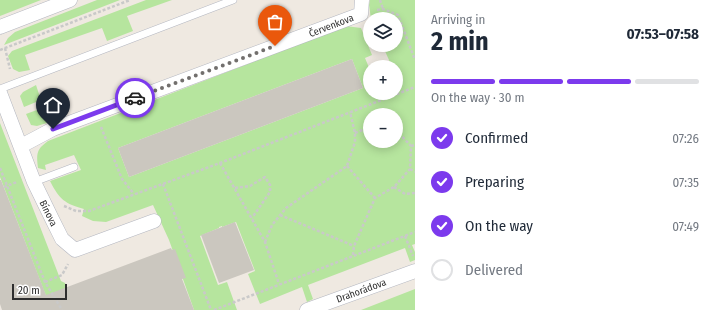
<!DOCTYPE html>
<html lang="en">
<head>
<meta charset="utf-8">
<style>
  body { margin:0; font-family:"Fira Sans Condensed",sans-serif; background:#f2f2f3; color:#1f2937; height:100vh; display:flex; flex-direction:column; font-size:15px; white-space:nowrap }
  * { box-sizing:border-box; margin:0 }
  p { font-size:13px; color:#747a83 }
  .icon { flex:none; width:22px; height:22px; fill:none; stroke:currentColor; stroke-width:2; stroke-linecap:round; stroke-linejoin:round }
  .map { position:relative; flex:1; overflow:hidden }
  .sheet { display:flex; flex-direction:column; background:#fff; width:300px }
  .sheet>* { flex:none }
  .tools { position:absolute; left:363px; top:12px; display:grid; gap:8px }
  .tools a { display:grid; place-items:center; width:40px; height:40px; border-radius:50%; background:#fff; box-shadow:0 2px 10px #0003; font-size:20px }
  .scale { position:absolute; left:12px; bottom:10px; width:55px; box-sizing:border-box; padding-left:4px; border:2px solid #2e2e2e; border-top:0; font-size:11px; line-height:14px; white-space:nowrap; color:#2e2e2e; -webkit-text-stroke:3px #fff; paint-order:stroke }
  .pin { position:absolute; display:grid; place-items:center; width:34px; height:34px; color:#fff; margin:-41px -17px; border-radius:50% 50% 50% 0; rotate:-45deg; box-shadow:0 0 4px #0007 }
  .pin .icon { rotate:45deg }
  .courier { position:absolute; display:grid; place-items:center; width:40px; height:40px; margin:-20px; border:3px solid #7c3aed; border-radius:50%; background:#fff; color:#222; box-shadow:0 1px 5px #0007 }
  .summary em { font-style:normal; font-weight:700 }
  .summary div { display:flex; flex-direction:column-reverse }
  .summary { display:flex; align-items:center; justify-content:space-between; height:68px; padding:0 16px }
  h1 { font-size:26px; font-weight:700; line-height:30px }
  .bar { display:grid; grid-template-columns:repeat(4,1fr); gap:6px 4px; align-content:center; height:48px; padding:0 16px }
  .bar i { height:5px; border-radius:3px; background:#e0e1e3 }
  .bar .active { background:#7c3aed }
  .bar p { grid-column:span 4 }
  ol { padding:0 16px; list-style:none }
  li { display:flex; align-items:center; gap:12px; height:44px }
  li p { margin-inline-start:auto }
  li .icon { padding:4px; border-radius:50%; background:#7c3aed; color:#fff; stroke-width:4 }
  li:last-child { color:#747a83 }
  li i { width:22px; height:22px; border:2px solid #e0e1e3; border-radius:50% }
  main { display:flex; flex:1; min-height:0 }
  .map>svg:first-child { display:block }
  .green { fill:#b6e59e; fill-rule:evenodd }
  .building { fill:#cbc7bf }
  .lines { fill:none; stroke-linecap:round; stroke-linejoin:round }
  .lane-casing { stroke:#b4b7c1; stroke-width:8 }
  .street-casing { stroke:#b4b7c1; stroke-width:15 }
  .path { stroke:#c9c9c9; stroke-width:2.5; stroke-dasharray:3 2; stroke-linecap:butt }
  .lane { stroke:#fff; stroke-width:7 }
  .street { stroke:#fff; stroke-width:14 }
  .done { stroke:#726f6d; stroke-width:4; stroke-dasharray:0 7.2 }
  .route { stroke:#7c3aed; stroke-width:5 }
  .labels { text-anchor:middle; stroke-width:3.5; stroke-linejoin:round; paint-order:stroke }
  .street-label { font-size:10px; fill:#2e2e2e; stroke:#fff }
</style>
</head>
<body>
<main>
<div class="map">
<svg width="415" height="310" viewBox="0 0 415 310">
  <rect width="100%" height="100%" fill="#efe9e1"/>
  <path class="green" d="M0 0H41L0 16Z
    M97 0H120L4 45 8 38 15 32Z
    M146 0H172L127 16 133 31 107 41 102 28 25 55 30 70 19 72 13 69 8 56 12 51Z
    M370 0H415V244L412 245 415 252V260L410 262 405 248 308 285 313 299 307 302 302 287 260 304 248 274 255 271 236 222 222 227V226L219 227V228L200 236 218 285 227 282 237 310H194L169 240 153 205 106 222 93 221 82 216 84 209C65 204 59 199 50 181L81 170 74 155 45 165 46 170 38 168C36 153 37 149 48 141L346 26 361 28 372 55 365 58 370 70V93H396V67H392L385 51H383L380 45H396V19H371L369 5ZM352 59 363 88 129 177 118 148ZM370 115H396V141H370Z
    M36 85 41 100 24 107 20 96 23 92Z
    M45 107 50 122 37 126 31 125 26 114Z
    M0 123 61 281 65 283 67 287 48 301 0 177Z
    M415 289V310H361Z"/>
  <path class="building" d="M352 59 363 88 129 177 118 148Z
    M0 180H1L46 295 171 248 172 250 175 249 186 278 182 279 194 310H2L0 304Z
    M235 222 254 270 219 283 201 235Z"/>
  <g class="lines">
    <defs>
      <path id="lane" d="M0 89 233 0
        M34 182 74 167"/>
      <path id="street" d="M0 27 70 0
        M0 93 34 182 52 219 62 239 75 250 154 221
        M21 146 53 129 361 14 362 0
        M307 310 415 271"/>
    </defs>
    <use href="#lane" class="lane-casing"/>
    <use href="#street" class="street-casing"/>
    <path class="path" d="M380 0 383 9
      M377 10 383 9 398 15 415 60
      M5 48 10 69
      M0 50 130 0
      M101 127 122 179 134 194
      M355 133 370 127
      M411 146 415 145
      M220 163 265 242 279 284
      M347 166 375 198
      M0 168 45 282 62 310
      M410 169 415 172
      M163 184 211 310
      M4 187 17 182
      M394 187 405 194 415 193
      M235 188 250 186 265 177 270 185V192L252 218
      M64 206 76 211H89L220 163 415 87
      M280 215 354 246
      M405 236 413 256
      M265 242 272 225 286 208 347 166 355 142V133L350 112
      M353 255 354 246 375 198 394 187 410 169 411 146 396 130
      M45 282 62 275 68 264
      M214 310 415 232"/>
    <use href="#lane" class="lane"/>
    <use href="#street" class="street"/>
  </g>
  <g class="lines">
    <path class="done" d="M135 98 275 46"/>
    <path class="route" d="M53 129 135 98"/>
  </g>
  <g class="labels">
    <g class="street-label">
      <text transform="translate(331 25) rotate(-21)" y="4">Červenkova</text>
      <text transform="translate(49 213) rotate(64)" y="4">Bínova</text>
      <text transform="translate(361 290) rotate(-20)" y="4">Drahorádova</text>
    </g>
  </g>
</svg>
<div class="tools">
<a><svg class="icon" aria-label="layers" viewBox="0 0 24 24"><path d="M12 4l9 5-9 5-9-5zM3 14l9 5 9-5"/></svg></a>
<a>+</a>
<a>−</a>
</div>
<div class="scale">20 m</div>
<div class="pin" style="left:275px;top:46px;background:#ea580c"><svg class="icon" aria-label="bag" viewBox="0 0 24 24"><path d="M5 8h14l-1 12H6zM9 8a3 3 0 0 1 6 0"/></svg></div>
<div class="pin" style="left:53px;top:129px;background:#1f2937"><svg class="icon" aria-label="home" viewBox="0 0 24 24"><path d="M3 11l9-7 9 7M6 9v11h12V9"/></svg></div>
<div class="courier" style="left:135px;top:98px"><svg class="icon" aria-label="car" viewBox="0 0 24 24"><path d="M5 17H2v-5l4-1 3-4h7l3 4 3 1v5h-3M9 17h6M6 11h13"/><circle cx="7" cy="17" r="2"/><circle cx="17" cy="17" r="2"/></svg></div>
</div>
<section class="sheet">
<div class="summary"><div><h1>2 min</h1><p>Arriving in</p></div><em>07:53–07:58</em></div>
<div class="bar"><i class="active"></i><i class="active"></i><i class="active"></i><i></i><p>On the way · 30 m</p></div>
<ol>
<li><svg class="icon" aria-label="check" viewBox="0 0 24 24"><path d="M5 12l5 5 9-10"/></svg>Confirmed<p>07:26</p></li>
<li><svg class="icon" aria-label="check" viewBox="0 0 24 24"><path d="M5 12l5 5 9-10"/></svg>Preparing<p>07:35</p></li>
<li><svg class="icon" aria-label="check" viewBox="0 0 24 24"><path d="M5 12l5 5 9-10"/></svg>On the way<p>07:49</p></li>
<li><i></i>Delivered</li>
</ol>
</section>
</main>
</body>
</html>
